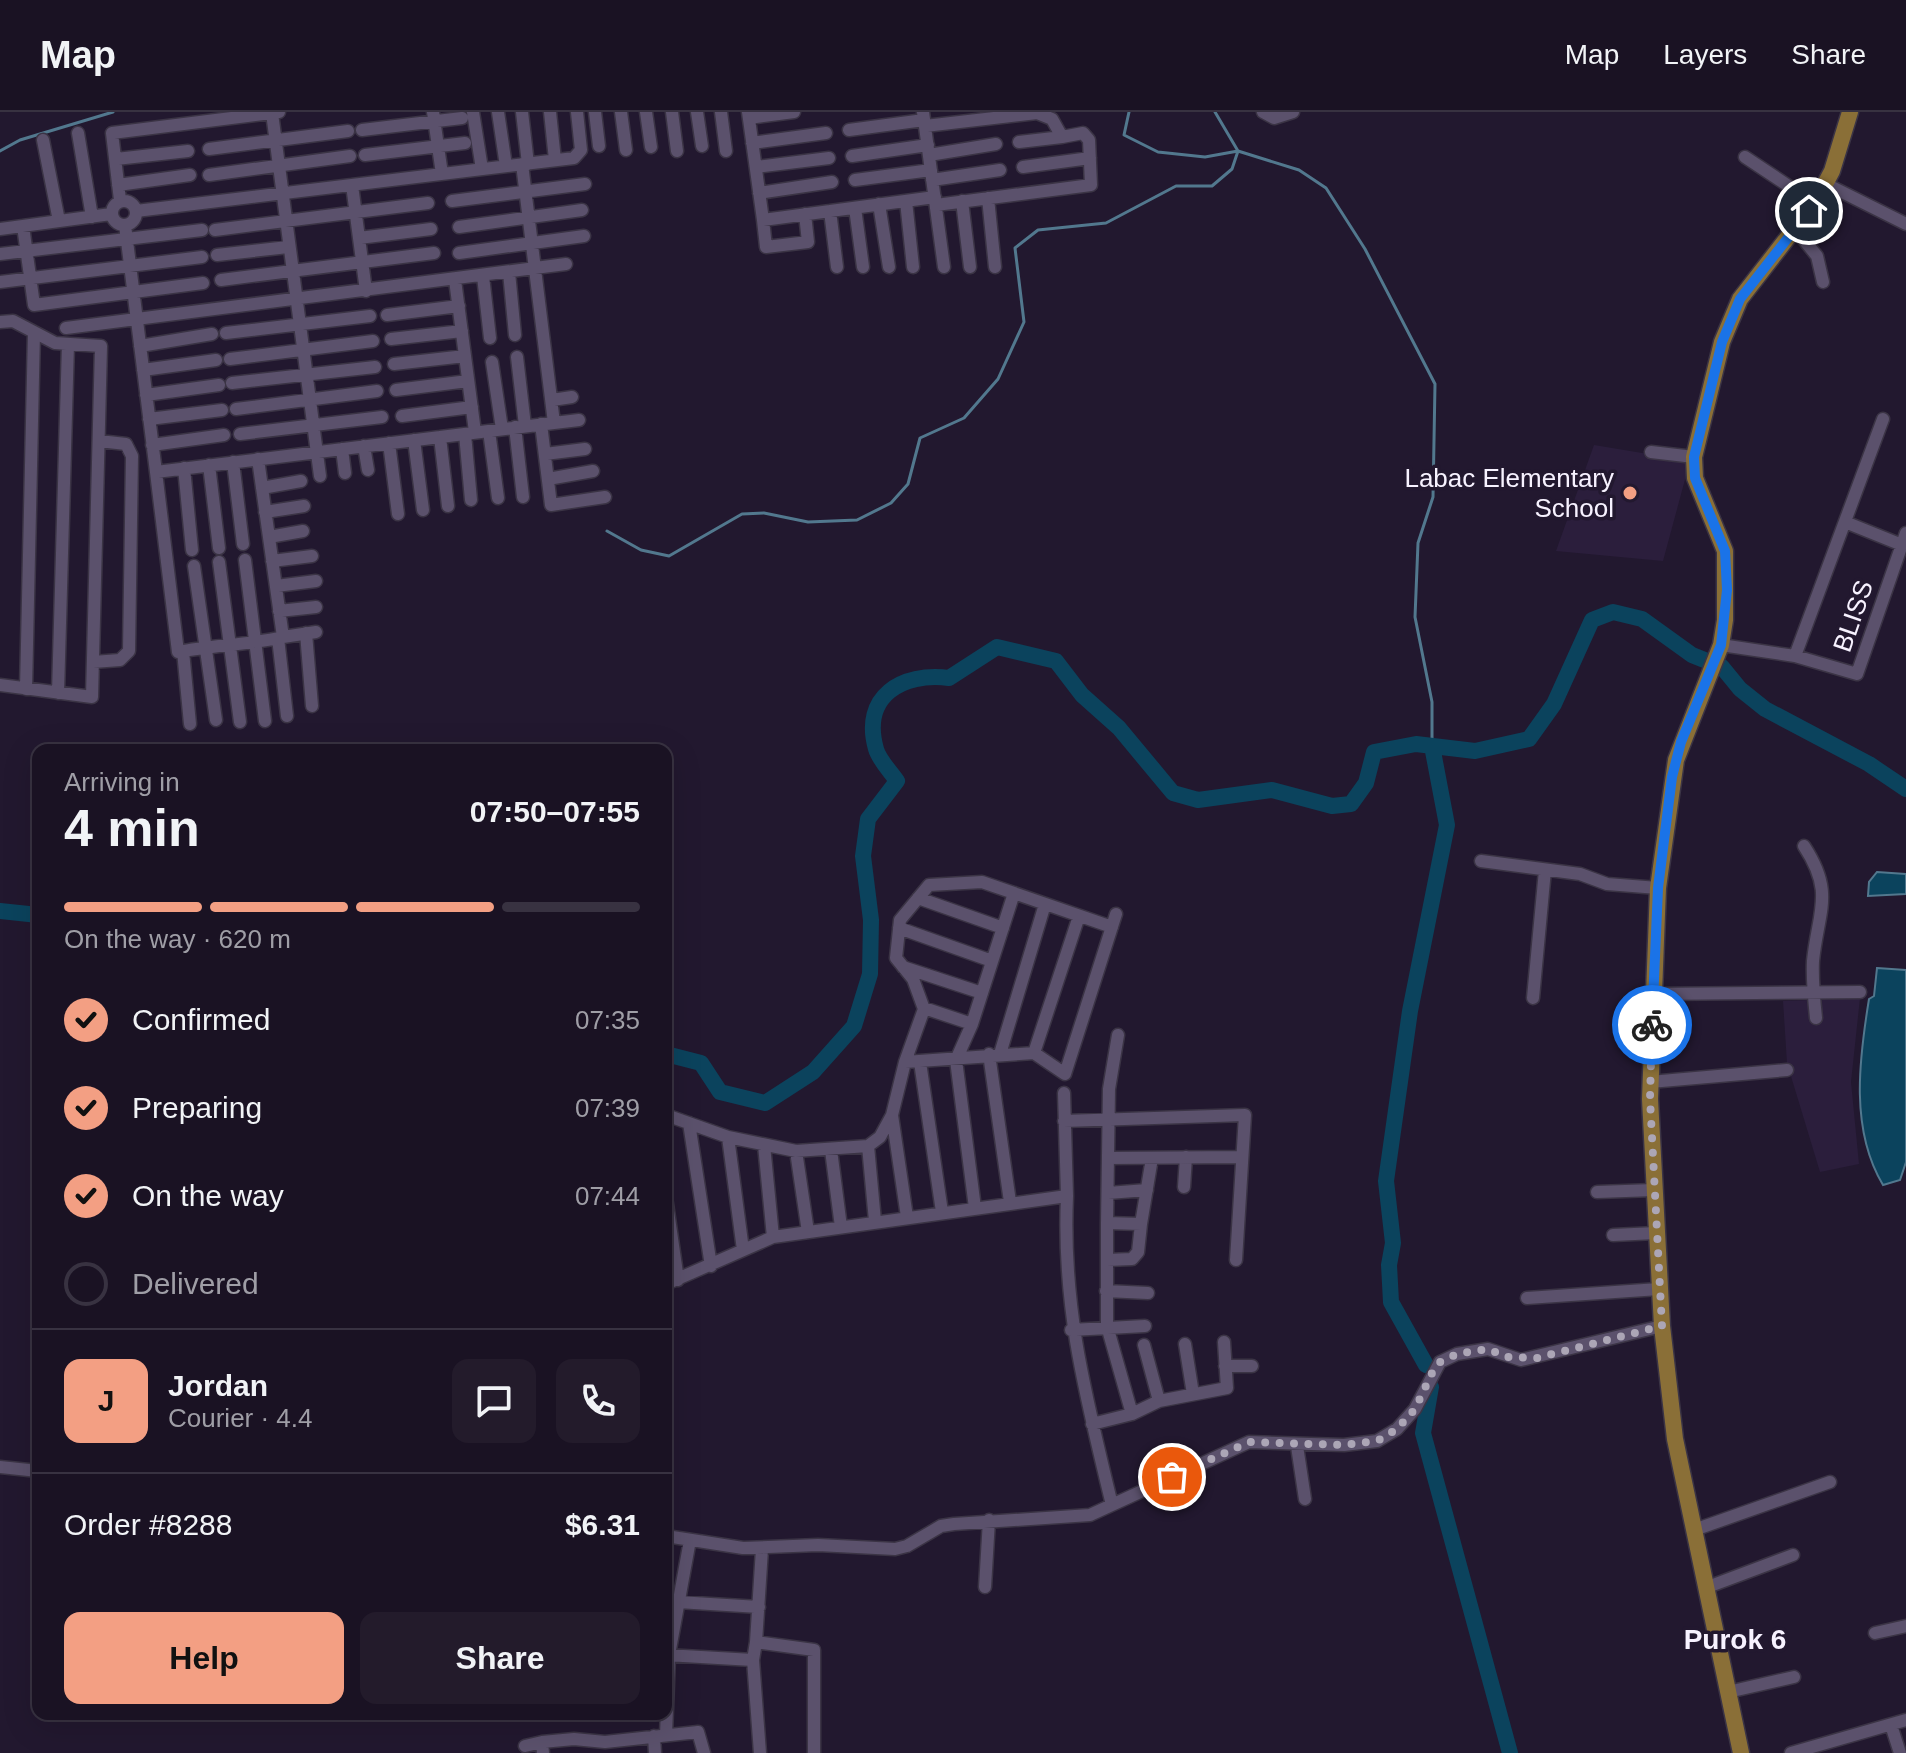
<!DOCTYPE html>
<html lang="en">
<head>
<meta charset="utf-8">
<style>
  body { margin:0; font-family:Helvetica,sans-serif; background:#231b2b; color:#f1f3f6; height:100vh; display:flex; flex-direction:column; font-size:30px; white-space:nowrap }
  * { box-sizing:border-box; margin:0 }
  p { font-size:26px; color:#9f9ea6 }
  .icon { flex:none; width:44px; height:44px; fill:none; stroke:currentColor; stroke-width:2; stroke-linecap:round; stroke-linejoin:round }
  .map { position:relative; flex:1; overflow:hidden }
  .side { position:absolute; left:32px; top:632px; width:640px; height:976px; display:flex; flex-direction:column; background:#1a1223; border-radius:16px; box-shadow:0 8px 32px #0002,0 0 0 2px #383241 }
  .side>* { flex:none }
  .pin { position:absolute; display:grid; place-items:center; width:68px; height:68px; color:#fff; margin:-34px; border:4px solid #fff; border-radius:50%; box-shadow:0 2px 8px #0007 }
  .courier { position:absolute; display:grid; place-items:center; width:80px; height:80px; margin:-40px; border:6px solid #1a73e8; border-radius:50%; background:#fff; color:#222; box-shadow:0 2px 10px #0007 }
  .overview em { font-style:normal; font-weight:700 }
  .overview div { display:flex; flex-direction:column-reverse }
  .overview { display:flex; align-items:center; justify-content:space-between; height:136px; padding:0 32px }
  h1 { font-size:52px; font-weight:700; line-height:60px }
  .bar { display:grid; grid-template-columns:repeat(4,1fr); gap:12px 8px; align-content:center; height:96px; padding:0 32px }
  .bar i { height:10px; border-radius:6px; background:#383241 }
  .bar .selected { background:#f39f83 }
  .bar p { grid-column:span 4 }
  .line { display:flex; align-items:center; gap:20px; padding:0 32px; border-top:2px solid #383241 }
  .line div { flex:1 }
  .round { display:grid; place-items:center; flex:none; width:84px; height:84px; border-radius:16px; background:#231b2b }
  ol { padding:0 32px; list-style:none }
  li { display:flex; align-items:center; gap:24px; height:88px }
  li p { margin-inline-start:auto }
  li .icon { padding:8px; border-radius:50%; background:#f39f83; color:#111; stroke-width:4 }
  li:last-child { color:#9f9ea6 }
  li i { width:44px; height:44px; border:4px solid #383241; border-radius:50% }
  .action { display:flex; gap:16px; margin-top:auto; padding:16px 32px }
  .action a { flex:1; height:92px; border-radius:16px; background:#f39f83; color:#111; font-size:32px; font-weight:700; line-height:92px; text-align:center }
  .action a+a { background:#231b2b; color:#f1f3f6 }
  header { display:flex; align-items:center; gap:48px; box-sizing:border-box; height:112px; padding:0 40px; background:#1a1223; border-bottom:2px solid #383241 }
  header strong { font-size:38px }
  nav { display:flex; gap:44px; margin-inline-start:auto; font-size:28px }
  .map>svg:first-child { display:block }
  .built { fill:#2b1e3c }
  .water { fill:#0b435d; stroke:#52788e; stroke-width:2 }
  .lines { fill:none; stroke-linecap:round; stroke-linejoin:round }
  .stream { stroke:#52788e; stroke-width:3 }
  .river { stroke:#0b435d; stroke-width:16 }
  .minor-casing { stroke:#3b3445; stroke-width:15 }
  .major-casing { stroke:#3b3445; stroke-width:19 }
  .minor { stroke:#5b516c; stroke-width:12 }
  .major { stroke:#8a6f37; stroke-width:16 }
  .done { stroke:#aca6b6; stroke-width:8; stroke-dasharray:0 14.4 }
  .route { stroke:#1a73e8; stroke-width:10 }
  .poi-dot { fill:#f39f83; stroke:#22182f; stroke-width:3 }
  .labels { text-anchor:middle; stroke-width:7; stroke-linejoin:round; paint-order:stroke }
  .poi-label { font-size:26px; fill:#f7f2ff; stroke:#22182f; text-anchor:end }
  .street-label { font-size:26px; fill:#f7f2ff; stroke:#22182f }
  .neighbourhood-label { font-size:28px; font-weight:bold; fill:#f7f2ff; stroke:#22182f }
</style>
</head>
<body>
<header>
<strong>Map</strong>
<nav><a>Map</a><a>Layers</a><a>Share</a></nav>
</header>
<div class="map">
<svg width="1906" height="1641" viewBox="0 0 1906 1641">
  <rect width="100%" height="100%" fill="#22182f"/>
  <path class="built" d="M1594 333 1690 349 1663 449 1556 439Z
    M1860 886 1851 970 1859 1052 1820 1060 1787 951 1783 889Z"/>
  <path class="water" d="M1877 760 1906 762V782L1868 784 1869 770Z
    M1877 856 1906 858V1050L1900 1068 1883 1073C1850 1018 1859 948 1869 887L1874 884Z"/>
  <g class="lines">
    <path class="stream" d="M1129 0 1124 23 1158 40 1205 45 1238 39 1299 58 1326 76 1365 137 1435 272 1433 385 1418 431 1415 505 1432 590V634
      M1215 0 1238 39
      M0 39 20 28 113 0
      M607 419 641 438 669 444 742 402 764 401 808 410 857 408 891 391 908 372 920 326 964 306 998 267 1024 210 1015 136 1038 118 1106 111 1176 74H1212L1232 57 1238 39"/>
    <path class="river" d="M0 799 38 803
      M666 942 701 951 720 980 765 991 813 960 854 914 870 862 871 808 863 744 868 707 897 669C891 660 879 648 876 637 861 584 902 560 949 566L997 535 1056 549 1082 583 1119 616 1173 681 1198 688 1272 678 1332 694 1351 692 1366 671 1374 640 1416 632 1475 639 1529 627 1554 592 1592 508 1613 500 1642 507 1692 543 1722 555 1740 577 1765 597 1869 652 1906 677
      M1426 1253 1391 1190 1389 1153 1393 1131 1386 1069 1410 899 1447 713 1432 634
      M1431 1275 1423 1321 1510 1641"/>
    <defs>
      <path id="minor" d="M433 0 442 62
        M473 0 482 57
        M498 0 506 54
        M522 0 528 52
        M550 0 555 48
        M595 0 599 34
        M621 0 626 38
        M646 0 651 35
        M672 0 677 39
        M697 0 702 34
        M721 0 726 39
        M748 0 763 108 935 85
        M923 0 944 155
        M1263 0 1274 6 1293 0
        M272 1 320 364
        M749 6 794 0
        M925 14 1037 1 1052 7 1062 25 1083 21 1089 28 1091 73 936 93
        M362 18 462 6
        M849 18 924 8
        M78 21 92 105
        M43 28 59 109
        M1019 30 1062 25
        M752 31 826 21
        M209 37 348 19
        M365 43 465 31
        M929 43 996 32
        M852 44 928 33
        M1745 45 1814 91
        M116 47 188 39
        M756 55 829 46
        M1023 55 1090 46
        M209 63 350 44
        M855 68 931 58
        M932 68 1000 58
        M1826 72 1906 112
        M118 73 190 63
        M352 73 366 179
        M759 81 832 70
        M988 86 995 155
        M120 88 112 21 279 0
        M112 101a12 12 0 1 1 24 0a12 12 0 1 1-24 0Z
        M452 89 585 72
        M906 89 913 155
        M962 89 970 155
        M879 92 889 155
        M855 96 863 155
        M136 99 574 46 581 38 577 0
        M830 99 837 155
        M763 108 766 135 808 130 805 102
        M125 113 156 360
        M23 114 34 193 203 171
        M459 115 582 98
        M0 117 111 102
        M1795 117 1817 144 1823 170
        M215 118 428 91
        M359 126 431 117
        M459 141 584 124
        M0 142 202 118
        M217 143 288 135
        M509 160 515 223
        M483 164 490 226
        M221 168 434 141
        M455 168 475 320
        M0 170 202 145
        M387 203 459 194
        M0 210 13 209 55 231 101 234 92 585 0 573
        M66 216 566 152
        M226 221 370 204
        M391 227 462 219
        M140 234 212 222
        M517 245 525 314
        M230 247 373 229
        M492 250 502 317
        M394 252 465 244
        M143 258 216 248
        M232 271 375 255
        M396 278 468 269
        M146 283 219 273
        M552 288 572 285
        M236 297 377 279
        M402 304 472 295
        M149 307 222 298
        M554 311 579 308
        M541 312 551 393 605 385
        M515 315 523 385
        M489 319 498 386
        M240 322 382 305
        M465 322 471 388
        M440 325 448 394
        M414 328 423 398
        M389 331 398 402
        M152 333 224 323
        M364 334 368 358
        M342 337 345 361
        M1651 340 1694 345
        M545 342 585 337
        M258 347 283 525C248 533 213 533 178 540L156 360 554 311 522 52
        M233 350 243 432
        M209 353 219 436
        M184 356 192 438
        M548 367 593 359
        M262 376 301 369
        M265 400 304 394
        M1845 410 1902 433
        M269 425 303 419
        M245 448 265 609
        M272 449 312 444
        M219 450 240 610
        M194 454 216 608
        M276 474 316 469
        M279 499 316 495
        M306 521 312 594
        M283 525 316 520
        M278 526 287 604
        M1721 533 1795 544 1857 562 1906 421
        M183 539 190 612
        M1795 544 1883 307
        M93 550 120 548 129 539 132 344 126 332 99 329
        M26 577 34 220
        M58 581 68 232
        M1804 734C1835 781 1818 799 1813 849 1812 868 1814 887 1816 906
        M1481 749 1580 762 1607 772 1658 776
        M918 786 1003 816
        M899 816 992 849
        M903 855 982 881
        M1653 882 1860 880
        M1533 886 1545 758
        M924 896 972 912 1014 781
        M972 912 956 948 975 1096
        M1034 941 1079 804
        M989 942 1010 1090
        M1000 942 1045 792
        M905 950 1034 941 1065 962 1116 802
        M920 950 942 1100
        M1650 970 1787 958
        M1064 981 1067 1084
        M666 1003 728 1025 796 1039 868 1034 880 1025 892 1003
        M1064 1009 1245 1003 1236 1148
        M689 1011 711 1154
        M728 1025 743 1138
        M764 1033 773 1125
        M868 1034 875 1109
        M831 1038 841 1115
        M796 1039 808 1120
        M1108 1046 1242 1045
        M1184 1075 1186 1045
        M1597 1080 1654 1078
        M1108 1081 1147 1078
        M666 1085 678 1168
        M907 1105 892 1003 905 950 924 897 913 867 896 846 900 808 929 773 982 770 1112 815
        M1107 1111 1109 977 1118 923
        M1141 1112 1152 1046
        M1613 1123 1656 1121
        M1107 1148 1132 1147 1138 1140 1141 1112 1107 1111V1214L1132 1302
        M666 1172 773 1125 1067 1084C1062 1196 1086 1285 1112 1393
        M1106 1179 1148 1181
        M1527 1186 1659 1177
        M1071 1218 1145 1214
        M1185 1232 1193 1282
        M1144 1233 1159 1289
        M1225 1254H1252
        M1092 1312 1132 1302 1159 1289 1227 1276 1224 1230
        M1297 1334 1305 1387
        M0 1355 38 1359
        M1694 1418 1830 1370
        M666 1424 743 1436 818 1433 895 1437 907 1434 941 1414 954 1412 1090 1403 1249 1330 1344 1333 1377 1329 1397 1317 1415 1297 1440 1250 1457 1242 1488 1237 1521 1248 1662 1214
        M985 1475 989 1408
        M1705 1476 1793 1443
        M678 1490 759 1495
        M1875 1521 1906 1514
        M756 1530 762 1437
        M666 1543 753 1548 760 1641
        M753 1548 756 1530 814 1538V1641
        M1728 1580 1794 1565
        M1891 1613 1900 1641
        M666 1623 669 1543 690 1428
        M654 1624 655 1641
        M525 1634 542 1630
        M543 1641 542 1630 574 1627 605 1630 698 1620 704 1641
        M1791 1641 1906 1608"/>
      <path id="major" d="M1741 1641 1675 1327 1662 1214 1650 987 1658 776 1676 648 1721 533 1725 508V439L1695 366 1694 345 1722 230 1740 187 1816 89 1832 59 1850 0"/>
    </defs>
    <use href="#minor" class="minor-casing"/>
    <use href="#major" class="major-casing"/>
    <use href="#minor" class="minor"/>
    <use href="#major" class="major"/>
  </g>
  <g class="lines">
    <path class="done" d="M1172 1365 1249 1330 1344 1333 1377 1329 1397 1317 1415 1297 1433 1259 1440 1250 1457 1242 1488 1237 1507 1245 1537 1246 1662 1214 1650 987 1652 913"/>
    <path class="route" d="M1652 913 1658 776 1672 665 1681 630 1721 533 1727 478 1725 439 1695 366 1694 345 1722 230 1740 187 1809 99"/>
  </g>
  <circle class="poi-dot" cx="1630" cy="381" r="8"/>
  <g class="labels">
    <g class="poi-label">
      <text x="1614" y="375">Labac Elementary<tspan x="1614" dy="30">School</tspan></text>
    </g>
    <g class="street-label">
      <text transform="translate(1853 504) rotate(-71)" y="9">BLISS</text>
    </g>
    <g class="neighbourhood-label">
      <text x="1735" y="1537">Purok 6</text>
    </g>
  </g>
</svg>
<div class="pin" style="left:1172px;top:1365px;background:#ea580c"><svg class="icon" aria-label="bag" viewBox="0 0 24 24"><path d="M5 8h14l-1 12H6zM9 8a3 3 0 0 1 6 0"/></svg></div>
<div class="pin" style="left:1809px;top:99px;background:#1f2937"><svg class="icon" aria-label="home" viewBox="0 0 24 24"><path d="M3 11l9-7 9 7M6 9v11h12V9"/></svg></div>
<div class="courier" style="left:1652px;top:913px"><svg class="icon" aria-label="bike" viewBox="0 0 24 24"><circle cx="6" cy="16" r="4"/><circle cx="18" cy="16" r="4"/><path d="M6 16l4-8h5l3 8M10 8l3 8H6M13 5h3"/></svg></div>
<section class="side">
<div class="overview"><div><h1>4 min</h1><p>Arriving in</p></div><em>07:50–07:55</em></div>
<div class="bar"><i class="selected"></i><i class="selected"></i><i class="selected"></i><i></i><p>On the way · 620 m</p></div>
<ol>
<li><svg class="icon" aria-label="check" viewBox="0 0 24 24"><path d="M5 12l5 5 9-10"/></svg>Confirmed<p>07:35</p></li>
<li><svg class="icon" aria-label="check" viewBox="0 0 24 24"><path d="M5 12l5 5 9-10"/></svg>Preparing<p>07:39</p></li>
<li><svg class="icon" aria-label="check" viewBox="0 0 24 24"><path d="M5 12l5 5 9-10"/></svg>On the way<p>07:44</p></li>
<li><i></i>Delivered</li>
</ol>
<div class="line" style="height:144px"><b class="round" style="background:#f39f83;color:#111">J</b><div><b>Jordan</b><p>Courier · 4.4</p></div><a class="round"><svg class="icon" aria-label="chat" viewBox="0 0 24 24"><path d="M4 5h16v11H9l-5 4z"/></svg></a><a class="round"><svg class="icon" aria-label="phone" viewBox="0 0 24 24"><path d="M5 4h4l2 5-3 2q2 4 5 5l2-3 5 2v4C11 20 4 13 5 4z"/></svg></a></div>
<div class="line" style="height:104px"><div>Order #8288</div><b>$6.31</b></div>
<div class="action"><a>Help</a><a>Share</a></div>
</section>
</div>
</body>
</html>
